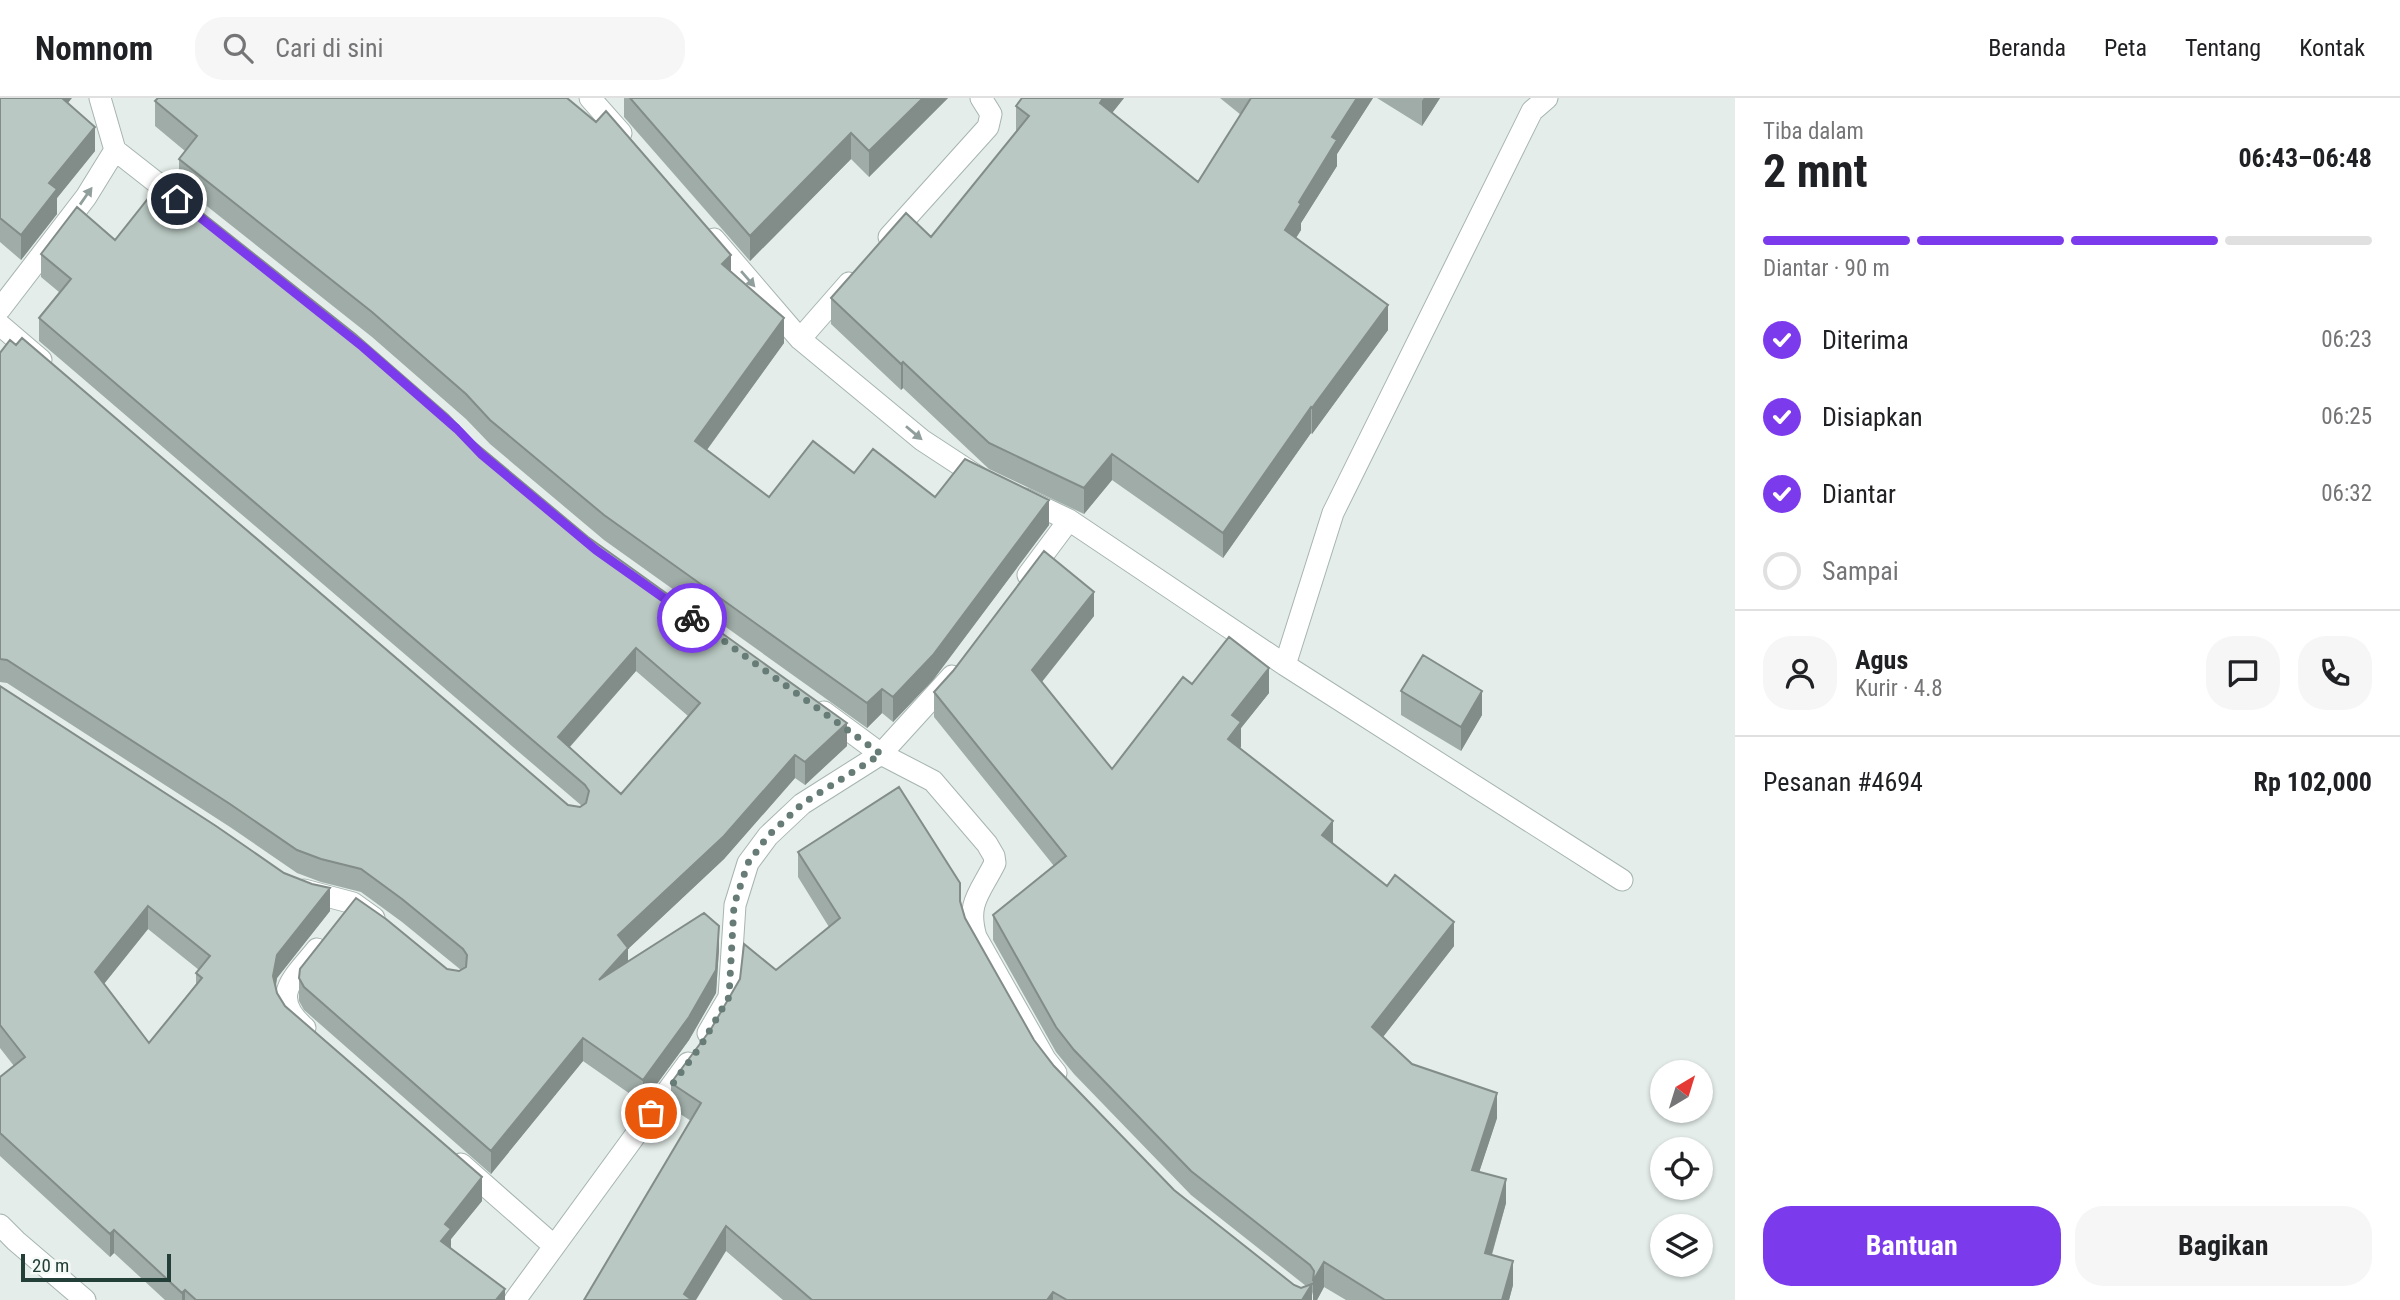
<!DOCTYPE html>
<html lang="id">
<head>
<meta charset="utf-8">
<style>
  body { margin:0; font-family:"Roboto Condensed",sans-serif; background:#f6f6f6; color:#202124; height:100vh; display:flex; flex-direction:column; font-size:26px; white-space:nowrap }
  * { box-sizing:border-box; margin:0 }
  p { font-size:23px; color:#757577 }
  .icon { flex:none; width:38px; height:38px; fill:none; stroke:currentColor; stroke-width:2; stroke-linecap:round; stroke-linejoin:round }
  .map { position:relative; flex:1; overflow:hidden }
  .sheet { display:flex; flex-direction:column; background:#fff; width:665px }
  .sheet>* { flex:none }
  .needle { width:46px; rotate:38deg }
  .buttons { position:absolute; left:1650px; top:962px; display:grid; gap:14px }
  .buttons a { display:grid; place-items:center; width:63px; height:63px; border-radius:50%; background:#fff; box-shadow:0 2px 5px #0004; font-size:35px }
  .scale { position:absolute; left:21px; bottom:18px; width:150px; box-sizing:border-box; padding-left:7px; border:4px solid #233f38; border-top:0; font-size:19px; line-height:24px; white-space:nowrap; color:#233f38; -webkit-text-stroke:5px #f5faf7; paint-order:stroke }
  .pin { position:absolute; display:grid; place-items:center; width:60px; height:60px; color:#fff; margin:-30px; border:4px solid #fff; border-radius:50%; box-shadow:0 2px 7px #0007 }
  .courier { position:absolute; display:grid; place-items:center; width:70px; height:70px; margin:-35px; border:5px solid #7c3aed; border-radius:50%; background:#fff; color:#222; box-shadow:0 2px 9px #0007 }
  .head em { font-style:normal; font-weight:700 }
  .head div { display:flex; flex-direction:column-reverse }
  .head { display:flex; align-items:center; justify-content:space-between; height:119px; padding:0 28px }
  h1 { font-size:46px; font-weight:700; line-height:52px }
  .bar { display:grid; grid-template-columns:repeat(4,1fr); gap:10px 7px; align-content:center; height:84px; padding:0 28px }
  .bar i { height:9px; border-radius:5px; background:#e0e0e0 }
  .bar .active { background:#7c3aed }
  .bar p { grid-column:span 4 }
  .line { display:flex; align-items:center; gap:18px; padding:0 28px; border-top:2px solid #e0e0e0 }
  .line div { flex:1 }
  .round { display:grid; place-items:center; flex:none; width:74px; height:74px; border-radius:28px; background:#f6f6f6 }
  ol { padding:0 28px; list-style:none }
  li { display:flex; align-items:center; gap:21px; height:77px }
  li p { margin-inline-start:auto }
  li .icon { padding:7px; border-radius:50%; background:#7c3aed; color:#fff; stroke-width:4 }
  li:last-child { color:#757577 }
  li i { width:38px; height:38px; border:4px solid #e0e0e0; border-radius:50% }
  .cta { display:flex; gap:14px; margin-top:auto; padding:14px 28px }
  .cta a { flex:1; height:80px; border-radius:28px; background:#7c3aed; color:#fff; font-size:28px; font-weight:700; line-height:80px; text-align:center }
  .cta a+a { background:#f6f6f6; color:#202124 }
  header { display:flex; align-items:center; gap:42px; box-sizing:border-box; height:98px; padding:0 35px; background:#fff; border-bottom:2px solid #e0e0e0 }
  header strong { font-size:33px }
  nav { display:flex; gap:38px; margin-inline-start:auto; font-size:24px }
  .search { width:490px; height:63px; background:#f6f6f6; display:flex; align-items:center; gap:18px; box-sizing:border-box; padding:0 24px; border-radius:28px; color:#757577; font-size:26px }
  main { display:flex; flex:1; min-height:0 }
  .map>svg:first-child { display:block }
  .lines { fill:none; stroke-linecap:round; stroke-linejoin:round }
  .minor-casing { stroke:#a6b5b0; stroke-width:23 }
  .minor { stroke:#fff; stroke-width:21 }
  .wall { fill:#9faca7; fill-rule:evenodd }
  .shaded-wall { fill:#828c88 }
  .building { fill:#b9c8c2; stroke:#828c88; stroke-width:2; fill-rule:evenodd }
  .oneway { fill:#919f9c }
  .done { stroke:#677c76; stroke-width:7; stroke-dasharray:0 12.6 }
  .route { stroke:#7c3aed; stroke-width:9 }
</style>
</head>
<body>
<header>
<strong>Nomnom</strong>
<div class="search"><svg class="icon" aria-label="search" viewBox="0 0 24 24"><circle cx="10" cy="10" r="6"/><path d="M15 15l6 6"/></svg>Cari di sini</div>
<nav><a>Beranda</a><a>Peta</a><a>Tentang</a><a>Kontak</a></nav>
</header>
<main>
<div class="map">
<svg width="1735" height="1202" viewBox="0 0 1735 1202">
  <rect width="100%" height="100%" fill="#e4ede9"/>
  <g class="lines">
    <defs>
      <path id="minor" d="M590 0 621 35
        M115 52 180 103
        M889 139 988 29 991 16 981 0
        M714 141 800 241 922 342 983 382
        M0 211 86 99 115 52 100 0
        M0 227 41 262
        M800 241 849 185
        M1025 401 1069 422 1285 567 1622 782
        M1028 477 1069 422
        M1285 567 1333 415 1532 13 1547 0
        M824 614 881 656 933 683 987 746 994 758 995 765C980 795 966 805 976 839L1045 961 1056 975
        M304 792 353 805 374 820
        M305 930C268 898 294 880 317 851
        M708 935 729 899 735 807 748 765 768 738 802 706 881 656 952 578
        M461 1066 553 1147
        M0 1127 16 1143 85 1202
        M515 1202 688 965"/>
    </defs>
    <use href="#minor" class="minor-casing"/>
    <use href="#minor" class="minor"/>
  </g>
  <path class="wall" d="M0 0 68 5 95 53 57 100V116L21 162 0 144Z
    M157 0H567L731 173 784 245 707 352 769 399 854 375 935 399 1049 427 933 582 893 624 882 615 867 630 604 442 490 346 466 321 372 239 179 86V61L185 53 155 28V3Z
    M624 0H948L869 79 851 61 750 163 624 19Z
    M1124 0 1112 15 1198 84 1241 17 1220 0H1373L1337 56V68L1301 125V132L1296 140 1388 232 1312 336 1311 335 1223 460 1112 382 1084 416 989 371 903 290 901 292 831 226V200L931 139 1016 34V8Z
    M1377 0H1440L1422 28Z
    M115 142 473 343 588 439 847 648 805 687 795 680 724 761 628 851V864L719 851 716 895 689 942 643 1005 583 963 491 1076 304 912 299 903V880L447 871 459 873 461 872 402 824 361 794 321 784 297 775 230 729 7 585 0 584V255L568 707 580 709 582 708 39 243V220L59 194 41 179V156ZM636 573 688 618 621 696 570 649Z
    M1094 518 1042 584 1112 671 1192 586 1269 595 1241 630 1240 650 1333 746 1454 848 1383 939 1412 966 1497 1020 1479 1074 1506 1105 1492 1157 1513 1187 1509 1202H1346L1324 1189 1317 1202H1313V1197L1312 1194V1202H783L726 1153 691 1023 671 1010V985L776 872 829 829 798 779V754L960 803 965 820 1034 942 1054 968 1174 1092 1294 1187 1301 1190 1306 1188 1191 1097 1074 976 1056 954 993 842V817L1054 768 934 619V594Z
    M0 589 330 813 277 880 276 889 277 895 285 908 482 1103 451 1141V1150L505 1202H165L114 1155 110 1159 0 1058V979L14 968 0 950ZM148 831 199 872 196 875V886L149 945 104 886Z
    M1401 593 1482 617 1461 653 1401 617Z"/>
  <path class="shaded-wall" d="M56 0H72L56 20Z
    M923 0H948L869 79V53Z
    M1103 0H1124L1100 30V5Z
    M1357 0H1373L1337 56V68L1301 125V132L1285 157V132L1332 39Z
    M1424 0H1440L1422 28V3Z
    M95 29V53L57 100V116L21 162V137L49 85Z
    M851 35V61L750 163V138Z
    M731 157V182L722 166Z
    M1388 207V232L1312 336V310Z
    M784 220V245L695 368V343Z
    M903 264V290L901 292V266Z
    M1311 309V335L1223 460V435Z
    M1112 356V382L1084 416V390Z
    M1049 402V427L933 582 893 624V599Z
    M1094 494V518L1032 596V572Z
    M636 550V573L558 662V639Z
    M1269 570V595L1241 630V649L1228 665V641L1232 617Z
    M882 591V615L867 630V605Z
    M1482 593V617L1461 653V629Z
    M847 625V648L805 687V664Z
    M795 657V680L724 761 628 851V873L599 882 618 837Z
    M1333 723V747L1322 737Z
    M330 790V813L277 880 273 901V878L277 857Z
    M148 808V831L95 897V874Z
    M1454 824V848L1372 953V929Z
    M719 828V851L716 895 689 942 643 1005V982Z
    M583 940V963L491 1076V1053Z
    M1497 995V1020L1472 1096V1072Z
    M482 1079V1103L451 1141V1154L441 1143 445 1126Z
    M1506 1081V1105L1485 1180V1155Z
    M726 1128V1153L696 1202H684V1196Z
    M114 1132V1155L110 1159V1136Z
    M1513 1163V1187L1509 1202H1502Z
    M1324 1164V1189L1317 1202H1313V1183Z
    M1312 1186V1202H1302Z
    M505 1191V1202H496Z
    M185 1192V1202H182V1195Z
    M1053 1194V1202H1047Z"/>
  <path class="building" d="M0 0H62L95 29 49 85 57 91 21 137 0 120Z
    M158 0H567L596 24 606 13 731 157 722 166 784 220 695 343 769 399 813 343 854 375 873 351 935 399 965 361 1049 402 933 557 893 599 882 591 867 605 604 417 490 322 466 296 372 214 179 61 197 38 155 3Z
    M630 0H923L869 53 851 35 750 138Z
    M1022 0H1103L1100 5 1198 84 1251 0H1357L1332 39 1337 42 1299 104 1301 106 1285 132 1388 207 1312 310 1311 309 1223 435 1112 356 1084 390 989 345 903 264 901 266 831 200 906 115 931 139 1029 18 1016 8Z
    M162 83 355 236 448 317 473 343 588 439 847 625 805 664 795 657 724 738 618 837 628 850 599 882 704 815 719 828 716 872 689 919 643 982 583 940 491 1053 304 889 299 880 300 871 356 800 386 821 447 871 459 873 466 869 467 857 463 851 402 801 361 771 321 761 297 752 230 706 7 562 0 561V255L10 242 16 247 22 240 568 707 580 709 586 705 589 693 585 687 39 220 71 181 41 156 77 109 115 142ZM636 550 700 605 621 696 558 639Z
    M1044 453 1094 494 1032 572 1112 671 1183 579 1192 586 1229 539 1269 570 1232 617 1241 624 1228 641 1333 723 1322 737 1387 788 1395 777 1454 824 1372 929 1412 966 1497 995 1472 1072 1506 1081 1485 1155 1513 1163 1502 1202H1385L1324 1164 1313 1183 1314 1173 1310 1167 1191 1073 1074 952 1056 929 993 817 1066 758 934 594 953 573Z
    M1423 557 1482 593 1461 629 1401 593Z
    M0 588 216 728 284 775 312 786 330 790 277 857 273 878 277 895 285 908 482 1079 445 1126 451 1131 441 1143 505 1191 496 1202H196L185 1192 182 1195 114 1132 110 1136 0 1035V979L25 959 0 927ZM148 808 210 858 196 875 202 880 149 945 95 874Z
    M899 689 960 785V803L965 820 1034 942 1054 968 1174 1092 1294 1187 1301 1190 1312 1186 1302 1202H1067L1053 1194 1047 1202H812L726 1128 684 1196 692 1202H584L701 1005 671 985 711 931 740 881 744 846 776 872 840 820 798 754Z"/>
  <defs><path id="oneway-solid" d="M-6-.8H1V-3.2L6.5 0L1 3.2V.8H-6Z" transform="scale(1.75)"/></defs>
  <g class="oneway">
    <use href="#oneway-solid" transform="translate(86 98) rotate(-55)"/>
    <use href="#oneway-solid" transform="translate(748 181) rotate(49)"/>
    <use href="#oneway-solid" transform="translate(914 335) rotate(40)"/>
  </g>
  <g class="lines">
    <path class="done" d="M651 1015 700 949 729 899 734 807 748 765 768 738 802 706 881 656 692 520"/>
    <path class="route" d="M177 101 363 249 457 331 481 356 596 452 692 520"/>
  </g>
</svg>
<div class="buttons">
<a><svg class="needle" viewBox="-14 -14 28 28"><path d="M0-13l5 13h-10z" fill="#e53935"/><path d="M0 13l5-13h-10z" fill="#757577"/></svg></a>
<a><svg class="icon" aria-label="locate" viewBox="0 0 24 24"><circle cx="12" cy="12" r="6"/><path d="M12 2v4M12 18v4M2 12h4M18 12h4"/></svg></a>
<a><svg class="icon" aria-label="layers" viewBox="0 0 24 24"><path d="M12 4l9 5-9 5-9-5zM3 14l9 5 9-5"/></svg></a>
</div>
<div class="scale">20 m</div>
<div class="pin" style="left:651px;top:1015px;background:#ea580c"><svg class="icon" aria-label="bag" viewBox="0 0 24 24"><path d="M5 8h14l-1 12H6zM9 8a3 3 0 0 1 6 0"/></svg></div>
<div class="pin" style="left:177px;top:101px;background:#1f2937"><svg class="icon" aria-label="home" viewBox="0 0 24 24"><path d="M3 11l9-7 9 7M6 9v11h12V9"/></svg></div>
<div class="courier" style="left:692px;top:520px"><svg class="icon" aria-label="bike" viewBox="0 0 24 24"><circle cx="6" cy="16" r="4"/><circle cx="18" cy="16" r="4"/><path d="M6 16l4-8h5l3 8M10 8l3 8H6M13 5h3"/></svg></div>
</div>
<section class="sheet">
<div class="head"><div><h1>2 mnt</h1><p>Tiba dalam</p></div><em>06:43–06:48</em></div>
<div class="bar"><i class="active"></i><i class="active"></i><i class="active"></i><i></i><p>Diantar · 90 m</p></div>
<ol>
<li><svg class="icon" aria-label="check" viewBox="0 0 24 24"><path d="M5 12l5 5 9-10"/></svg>Diterima<p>06:23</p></li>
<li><svg class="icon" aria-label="check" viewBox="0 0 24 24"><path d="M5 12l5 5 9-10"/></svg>Disiapkan<p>06:25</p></li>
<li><svg class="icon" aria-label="check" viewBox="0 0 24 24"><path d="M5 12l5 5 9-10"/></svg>Diantar<p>06:32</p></li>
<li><i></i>Sampai</li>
</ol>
<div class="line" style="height:126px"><a class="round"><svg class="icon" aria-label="person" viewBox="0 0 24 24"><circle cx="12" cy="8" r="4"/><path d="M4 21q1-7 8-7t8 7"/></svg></a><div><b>Agus</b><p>Kurir · 4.8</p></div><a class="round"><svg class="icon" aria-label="chat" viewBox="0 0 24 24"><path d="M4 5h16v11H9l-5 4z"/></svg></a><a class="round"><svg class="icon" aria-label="phone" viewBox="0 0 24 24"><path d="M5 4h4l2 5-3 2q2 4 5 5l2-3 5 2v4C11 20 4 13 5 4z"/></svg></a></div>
<div class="line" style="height:91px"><div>Pesanan #4694</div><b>Rp 102,000</b></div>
<div class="cta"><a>Bantuan</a><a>Bagikan</a></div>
</section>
</main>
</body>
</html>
